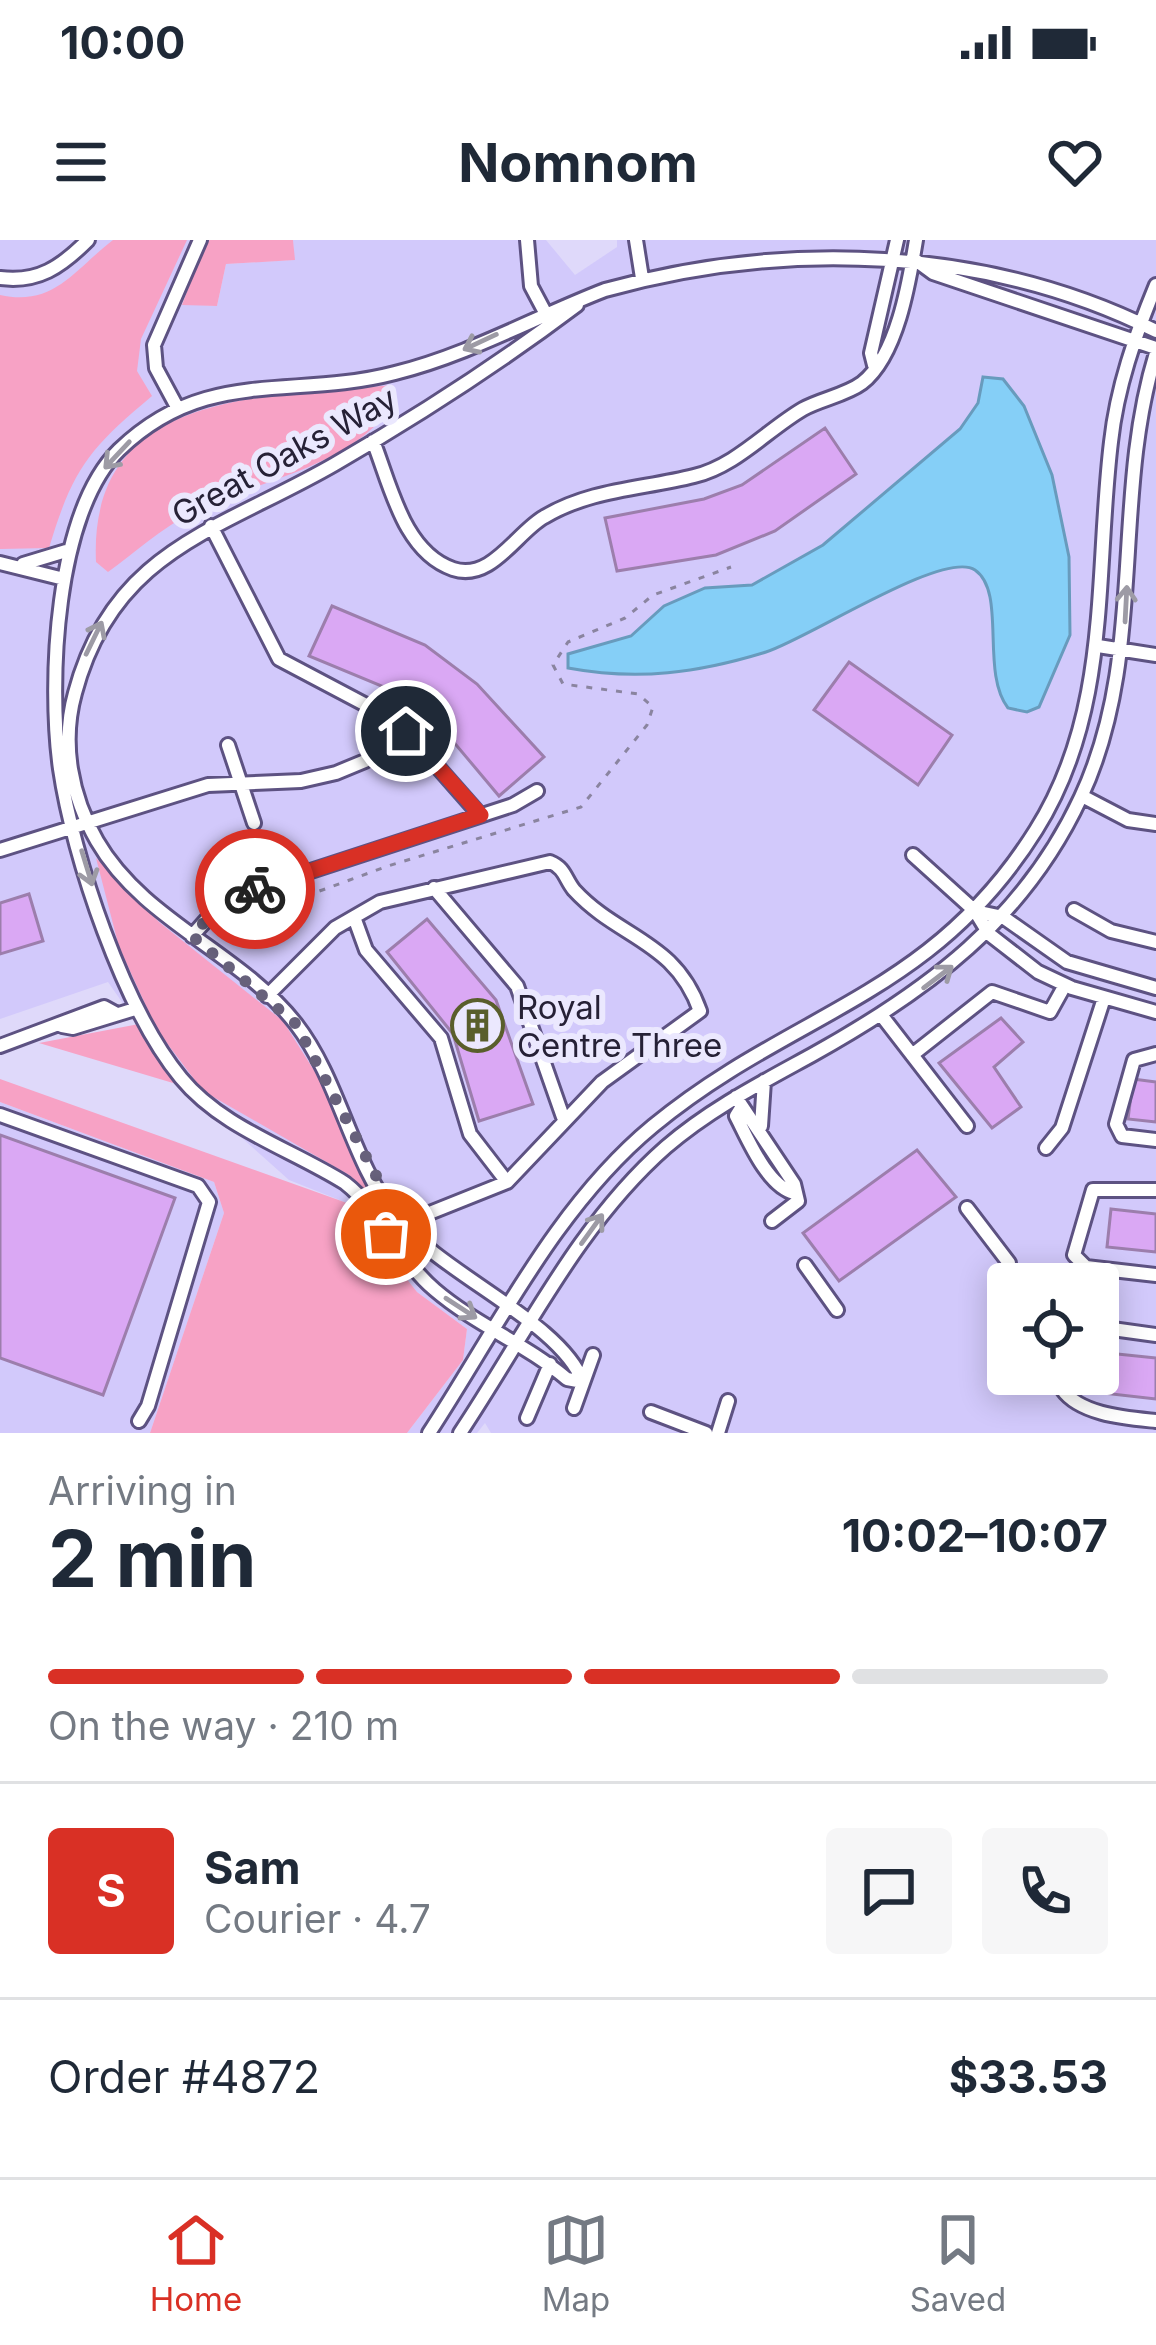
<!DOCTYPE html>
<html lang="en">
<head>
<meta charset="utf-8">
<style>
  body { margin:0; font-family:Inter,sans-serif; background:#f6f6f7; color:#1f2937; height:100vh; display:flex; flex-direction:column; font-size:45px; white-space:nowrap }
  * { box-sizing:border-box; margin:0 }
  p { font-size:39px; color:#747a83 }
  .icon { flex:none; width:66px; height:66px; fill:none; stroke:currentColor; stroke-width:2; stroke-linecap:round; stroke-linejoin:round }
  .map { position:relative; height:1193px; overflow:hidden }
  .side { display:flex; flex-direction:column; background:#fff; flex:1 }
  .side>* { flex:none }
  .tools { position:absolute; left:987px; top:1023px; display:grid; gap:24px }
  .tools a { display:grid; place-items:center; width:132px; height:132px; border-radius:12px; background:#fff; box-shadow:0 6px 30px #0003; font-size:60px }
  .pin { position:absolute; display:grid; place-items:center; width:102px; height:102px; color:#fff; margin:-51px; border:6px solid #fff; border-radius:50%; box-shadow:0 3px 12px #0007 }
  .courier { position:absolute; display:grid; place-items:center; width:120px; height:120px; margin:-60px; border:9px solid #d93025; border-radius:50%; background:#fff; color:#222; box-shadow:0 3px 15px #0007 }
  .headline em { font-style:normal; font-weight:700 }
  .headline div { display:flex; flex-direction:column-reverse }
  .headline { display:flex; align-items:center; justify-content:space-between; height:204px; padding:0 48px }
  h1 { font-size:78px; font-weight:700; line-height:90px }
  .bar { display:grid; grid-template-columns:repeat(4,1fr); gap:18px 12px; align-content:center; height:144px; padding:0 48px }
  .bar i { height:15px; border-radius:9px; background:#e0e1e3 }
  .bar .selected { background:#d93025 }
  .bar p { grid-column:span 4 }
  .line { display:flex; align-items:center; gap:30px; padding:0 48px; border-top:3px solid #e0e1e3 }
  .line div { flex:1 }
  .round { display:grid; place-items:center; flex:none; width:126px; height:126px; border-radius:12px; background:#f6f6f7 }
  .status { display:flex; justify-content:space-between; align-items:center; height:84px; padding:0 60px; background:#fff; direction:ltr }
  .status svg { height:33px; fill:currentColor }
  header { display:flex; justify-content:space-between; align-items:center; height:156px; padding:0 48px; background:#fff; font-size:54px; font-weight:700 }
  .dock { display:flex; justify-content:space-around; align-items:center; height:168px; border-top:3px solid #e0e1e3; background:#fff; font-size:33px; color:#747a83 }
  .dock a { display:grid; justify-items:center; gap:6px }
  .dock .selected { color:#d93025 }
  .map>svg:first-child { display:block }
  .built { fill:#d2c9fb; fill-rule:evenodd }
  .green { fill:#f7a2c5 }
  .water { fill:#85cff7; stroke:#689bbd; stroke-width:3 }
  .building { fill:#daa8f4; stroke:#9c7eac; stroke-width:3 }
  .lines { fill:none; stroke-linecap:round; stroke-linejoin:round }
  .minor-casing { stroke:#5d5282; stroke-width:18 }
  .path { stroke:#8a849f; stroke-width:3; stroke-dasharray:6 9; stroke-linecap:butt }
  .minor { stroke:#fff; stroke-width:12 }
  .oneway { stroke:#9d9ba5 }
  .done { stroke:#67617b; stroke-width:12; stroke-dasharray:0 21.6 }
  .route { stroke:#d93025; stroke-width:15 }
  .labels { text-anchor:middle; stroke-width:12; stroke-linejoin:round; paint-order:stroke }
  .street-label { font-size:33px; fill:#262136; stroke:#ebe8fe }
  .poi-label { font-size:33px; fill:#262136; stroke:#ebe8fe; text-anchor:start }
</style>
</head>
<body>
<div class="status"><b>10:00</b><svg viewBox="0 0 49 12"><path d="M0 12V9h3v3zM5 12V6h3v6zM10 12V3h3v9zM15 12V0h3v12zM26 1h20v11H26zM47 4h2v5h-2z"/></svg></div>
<header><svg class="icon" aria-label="menu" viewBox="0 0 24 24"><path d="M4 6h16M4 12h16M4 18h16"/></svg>Nomnom<svg class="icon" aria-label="heart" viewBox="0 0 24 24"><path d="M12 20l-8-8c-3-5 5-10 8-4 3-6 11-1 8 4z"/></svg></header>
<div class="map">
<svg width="1156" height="1193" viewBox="0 0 1156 1193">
  <rect width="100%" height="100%" fill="#dfd9fa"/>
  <path class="built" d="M0 0H206L182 64 217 66 226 24 294 20 293 0H546L575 35 617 7V0H1156V1193H491L485 1183 477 1193H407L463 1120 467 1089 417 1052 347 963 289 940 175 838 108 742 0 779ZM1008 1044H1098V1134H1008Z
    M0 862 214 942 224 973 150 1193H0Z"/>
  <path class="green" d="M113 0H187L141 99 137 131 152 156C89 209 73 228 49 308L0 309V55C54 67 74 30 113 0Z
    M206 0H293L295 20 226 24 217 66 182 65Z
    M393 145 396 156C364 226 254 240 191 273 162 288 134 313 108 332L96 322C88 146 270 158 393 145Z
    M96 618 159 682 283 781 320 840 374 958 349 935 203 851 157 790 119 707Z
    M139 784 175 838 173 843 39 803Z
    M0 839 347 963 417 1052 467 1089 463 1120 407 1193H150L224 973 214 942 0 862Z"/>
  <path class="water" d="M983 137 1003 139 1024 166 1052 235 1069 317 1070 395 1039 467 1027 472 1008 468C980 432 1007 352 975 330 944 309 808 399 766 412 698 433 638 441 568 428V414L631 396 664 366 705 348 752 345 823 305 960 189 978 163Z"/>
  <path class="building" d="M825 188 856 234 775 291 716 315 617 331 605 278 704 259 742 245Z
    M332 366 425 405 477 444 544 517 499 556 436 481 401 454 309 416Z
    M849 422 952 495 918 545 814 470Z
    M29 654 43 701 0 714V663Z
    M427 679 496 760 533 864 479 881 453 794 387 712Z
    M1001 778 1023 802 994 827 1021 867 992 888 939 823Z
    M1133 839 1156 842V882L1128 879Z
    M0 895 175 958 103 1155 0 1118Z
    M917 910 956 957 839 1041 803 993Z
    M1111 969 1156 974V1012L1107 1007Z
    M1098 1112 1156 1118V1159L1094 1152Z"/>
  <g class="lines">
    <defs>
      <path id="minor" d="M527 0 531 46 548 78
        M636 0 642 38
        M914 19 933 33 1156 108
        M0 38C38 43 61 27 88 0
        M577 65C500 123 418 176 335 224 221 290 113 309 75 453 61 503 71 556 97 601 143 681 241 713 296 784 340 841 351 921 396 977 442 1035 560 1081 583 1142
        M874 125 871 113 897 0
        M177 167 156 128 154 105 200 0
        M373 201C390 243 403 312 453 329 491 342 517 292 544 277 591 249 643 249 694 236 736 226 767 190 803 169 821 159 846 155 862 143 897 116 909 43 916 0
        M211 286 279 419 385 475
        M0 323 64 339
        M23 324 66 311
        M1098 406 1156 415
        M406 491 480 575
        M228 505 254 583
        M1082 556 1128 580 1156 584
        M0 610 208 545 301 541 336 533 365 521 387 500
        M913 615 975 671 989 694 1038 732 1072 748 1156 772
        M434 648 517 746 563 877
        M1074 670 1111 691 1156 702
        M975 671 1003 677 1067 722 1156 748
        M354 677 366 710 441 798 470 894 507 942
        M192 696 225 659 513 565 537 551
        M267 756 335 688 380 662 550 622C565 628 565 639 574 650 619 699 675 700 700 771L602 842 507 942 397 986
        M882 776 967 886
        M62 786 73 788 135 769
        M0 806 104 767 115 773
        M1156 814 1134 820 1116 884 1122 896 1156 900
        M542 815 565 803
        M912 815 992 752 1050 772 1065 745
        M736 857 794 944 798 961 772 981
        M741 868 736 876C748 899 767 946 794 953
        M0 875 198 946 209 962 148 1166 139 1181
        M761 886 764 841
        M1046 908 1062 888 1104 758
        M1156 950H1093L1074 1015 1086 1027 1156 1035
        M967 968 1009 1023
        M805 1025 837 1070
        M1098 1087 1156 1095
        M1064 1134 1062 1149C1080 1175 1127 1178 1156 1181
        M583 1142 567 1139C526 1104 476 1085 435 1050 399 1020 382 972 345 943 291 909 222 888 181 838 124 769 73 618 60 529 48 443 55 273 119 210 206 126 292 160 395 133 468 115 535 77 605 50 785 0 986 6 1156 91
        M574 1168 593 1115
        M651 1172 706 1193
        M527 1178 550 1124
        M429 1193C497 1089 556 966 653 886 792 771 931 758 1036 590 1111 471 1095 334 1111 202 1117 147 1135 96 1156 45
        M460 1193C525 1096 577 985 666 907 710 869 761 843 812 815 927 751 1024 680 1081 557 1147 416 1111 259 1156 113
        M718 1193 728 1161"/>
    </defs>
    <use href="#minor" class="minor-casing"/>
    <path class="path" d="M254 686 284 664 388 626 581 567 647 485 653 467 638 454 563 444 553 425 568 402 625 378 653 355 731 327"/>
    <use href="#minor" class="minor"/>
  </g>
  <defs><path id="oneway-shaft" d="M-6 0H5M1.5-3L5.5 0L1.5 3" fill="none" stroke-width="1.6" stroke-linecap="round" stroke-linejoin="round" transform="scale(3)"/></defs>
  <g class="oneway">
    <use href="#oneway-shaft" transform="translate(480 102) rotate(155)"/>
    <use href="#oneway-shaft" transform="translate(117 215) rotate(133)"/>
    <use href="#oneway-shaft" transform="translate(1126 364) rotate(-87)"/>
    <use href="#oneway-shaft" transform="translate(94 398) rotate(-64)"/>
    <use href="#oneway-shaft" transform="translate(87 628) rotate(73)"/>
    <use href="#oneway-shaft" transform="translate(938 737) rotate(-37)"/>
    <use href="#oneway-shaft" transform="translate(592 989) rotate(-54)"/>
    <use href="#oneway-shaft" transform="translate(461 1068) rotate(33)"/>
  </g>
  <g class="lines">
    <path class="done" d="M255 649 225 659 192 696 296 784 401 983 386 994"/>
    <path class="route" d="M255 649 481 575 406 491"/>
  </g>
  <defs>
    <symbol id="building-ring" viewBox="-11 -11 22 22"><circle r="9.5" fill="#ebe8fe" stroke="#595e2b" stroke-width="1.5"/><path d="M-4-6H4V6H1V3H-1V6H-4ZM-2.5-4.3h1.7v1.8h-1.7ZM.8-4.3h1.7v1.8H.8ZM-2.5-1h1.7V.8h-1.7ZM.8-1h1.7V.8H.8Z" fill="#595e2b"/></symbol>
  </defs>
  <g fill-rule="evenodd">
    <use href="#building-ring" x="448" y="756" width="59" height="59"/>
  </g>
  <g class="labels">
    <g class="street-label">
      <text transform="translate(284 216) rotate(-29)" y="12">Great Oaks Way</text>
    </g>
    <g class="poi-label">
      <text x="517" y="779">Royal<tspan x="517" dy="38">Centre Three</tspan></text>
    </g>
  </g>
</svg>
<div class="tools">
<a><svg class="icon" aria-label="locate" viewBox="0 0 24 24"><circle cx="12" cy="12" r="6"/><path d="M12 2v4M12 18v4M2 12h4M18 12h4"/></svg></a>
</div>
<div class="pin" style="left:386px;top:994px;background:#ea580c"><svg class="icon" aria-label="bag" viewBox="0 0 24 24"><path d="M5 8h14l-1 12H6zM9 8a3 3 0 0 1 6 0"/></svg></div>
<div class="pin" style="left:406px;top:491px;background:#1f2937"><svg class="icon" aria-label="home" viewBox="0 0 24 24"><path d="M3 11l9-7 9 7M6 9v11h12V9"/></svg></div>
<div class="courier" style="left:255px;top:649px"><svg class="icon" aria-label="bike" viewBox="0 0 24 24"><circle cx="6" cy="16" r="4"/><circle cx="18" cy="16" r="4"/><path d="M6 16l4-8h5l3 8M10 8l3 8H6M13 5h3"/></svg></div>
</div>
<section class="side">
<div class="headline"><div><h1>2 min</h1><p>Arriving in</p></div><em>10:02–10:07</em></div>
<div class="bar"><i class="selected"></i><i class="selected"></i><i class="selected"></i><i></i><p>On the way · 210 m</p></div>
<div class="line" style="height:216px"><b class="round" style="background:#d93025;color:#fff">S</b><div><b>Sam</b><p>Courier · 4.7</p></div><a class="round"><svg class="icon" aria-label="chat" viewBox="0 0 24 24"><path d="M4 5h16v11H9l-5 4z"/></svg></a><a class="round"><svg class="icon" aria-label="phone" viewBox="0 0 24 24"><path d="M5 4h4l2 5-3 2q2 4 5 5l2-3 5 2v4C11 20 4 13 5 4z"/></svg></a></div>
<div class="line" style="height:156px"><div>Order #4872</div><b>$33.53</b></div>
</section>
<nav class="dock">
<a class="selected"><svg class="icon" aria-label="home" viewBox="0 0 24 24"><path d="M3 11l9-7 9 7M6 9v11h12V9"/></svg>Home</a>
<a><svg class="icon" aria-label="map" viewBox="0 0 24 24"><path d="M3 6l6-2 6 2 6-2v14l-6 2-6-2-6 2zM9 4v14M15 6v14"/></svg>Map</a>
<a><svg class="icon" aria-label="saved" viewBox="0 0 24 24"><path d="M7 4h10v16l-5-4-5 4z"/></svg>Saved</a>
</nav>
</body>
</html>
